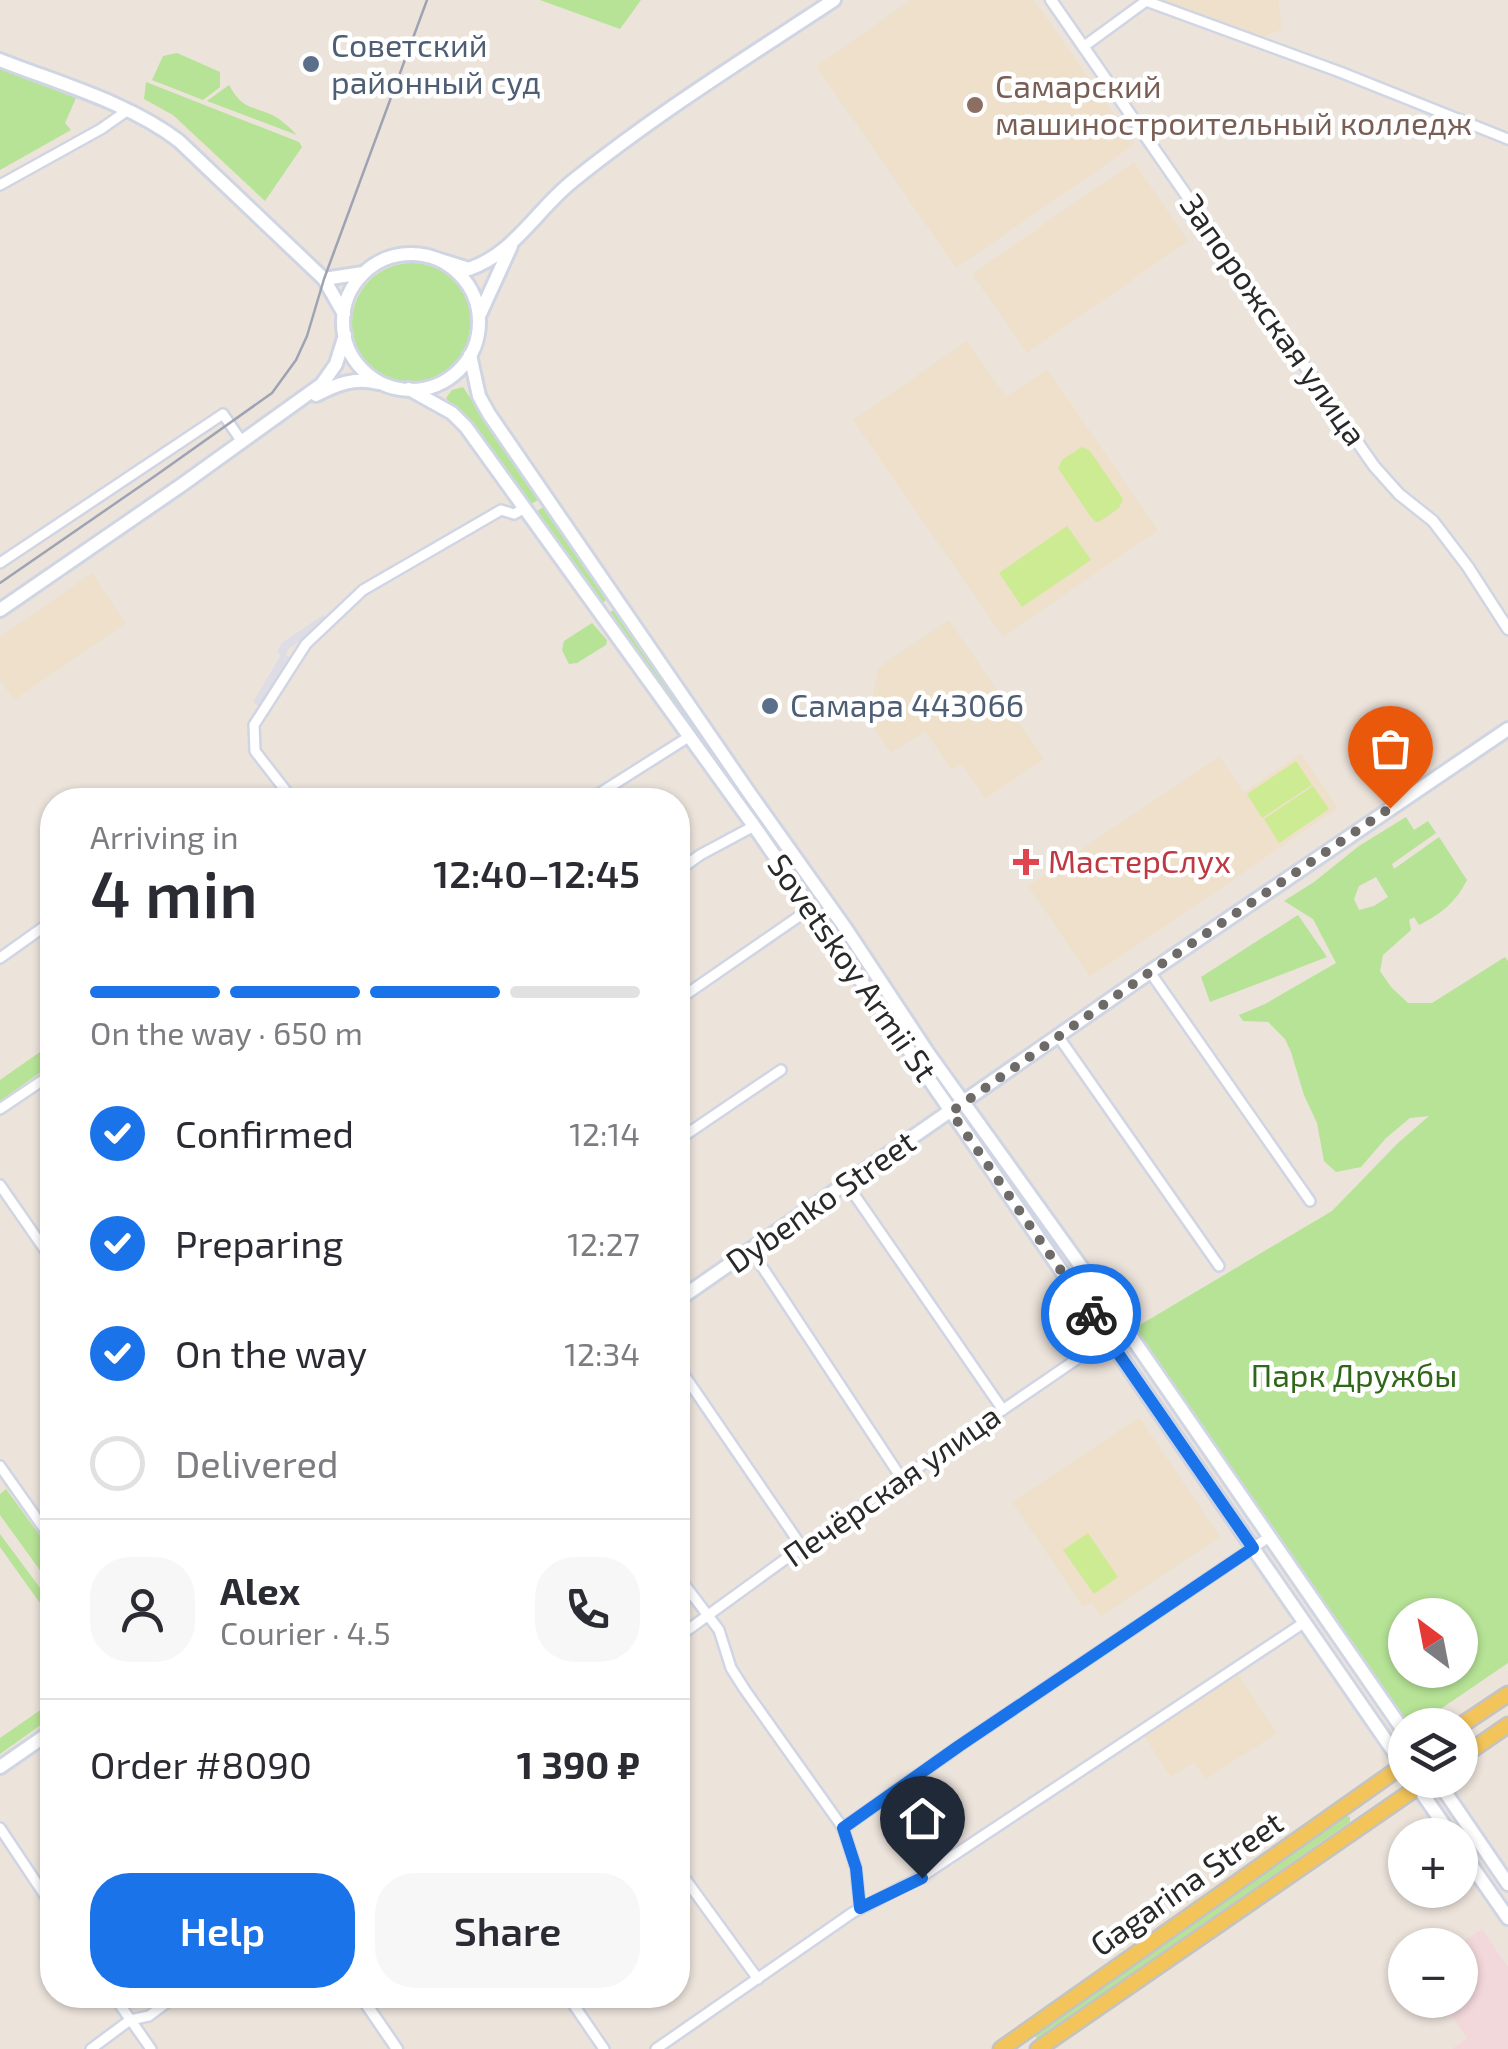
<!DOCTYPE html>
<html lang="en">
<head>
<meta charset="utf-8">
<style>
  body { margin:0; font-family:"Exo 2",sans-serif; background:#f7f7f7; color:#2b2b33; height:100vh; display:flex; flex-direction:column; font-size:38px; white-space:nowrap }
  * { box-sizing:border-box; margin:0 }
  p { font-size:32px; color:#7c7c81 }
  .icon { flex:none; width:55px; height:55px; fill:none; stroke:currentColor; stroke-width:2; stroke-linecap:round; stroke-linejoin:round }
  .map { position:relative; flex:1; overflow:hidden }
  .side { position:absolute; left:40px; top:788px; width:650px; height:1220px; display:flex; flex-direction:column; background:#fff; border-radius:40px; box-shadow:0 2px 8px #0004 }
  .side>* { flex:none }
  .needle { width:65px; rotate:328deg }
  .tools { position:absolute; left:1388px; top:1598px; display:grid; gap:20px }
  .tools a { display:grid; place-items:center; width:90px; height:90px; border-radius:50%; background:#fff; box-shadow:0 2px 8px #0004; font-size:50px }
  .pin { position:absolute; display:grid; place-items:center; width:85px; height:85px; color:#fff; margin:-102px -42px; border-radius:50% 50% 50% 0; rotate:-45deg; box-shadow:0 0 10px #0007 }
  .pin .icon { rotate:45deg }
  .courier { position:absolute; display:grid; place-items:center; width:100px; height:100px; margin:-50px; border:8px solid #1a73e8; border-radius:50%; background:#fff; color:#222; box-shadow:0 2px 12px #0007 }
  .head em { font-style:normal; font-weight:600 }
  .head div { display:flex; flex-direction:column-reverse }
  .head { display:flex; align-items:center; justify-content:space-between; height:170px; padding:0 50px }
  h1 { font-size:65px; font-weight:600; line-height:75px }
  .bar { display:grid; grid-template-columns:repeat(4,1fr); gap:15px 10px; align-content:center; height:120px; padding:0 50px }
  .bar i { height:12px; border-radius:8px; background:#e1e1e2 }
  .bar .selected { background:#1a73e8 }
  .bar p { grid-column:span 4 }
  .line { display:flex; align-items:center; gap:25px; padding:0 50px; border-top:2px solid #e1e1e2 }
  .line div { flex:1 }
  .round { display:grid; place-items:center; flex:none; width:105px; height:105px; border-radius:40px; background:#f7f7f7 }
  ol { padding:0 50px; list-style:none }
  li { display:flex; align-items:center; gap:30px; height:110px }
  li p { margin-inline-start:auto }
  li .icon { padding:10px; border-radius:50%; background:#1a73e8; color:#fff; stroke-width:4 }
  li:last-child { color:#7c7c81 }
  li i { width:55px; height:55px; border:5px solid #e1e1e2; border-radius:50% }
  .cta { display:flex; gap:20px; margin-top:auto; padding:20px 50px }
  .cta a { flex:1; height:115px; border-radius:40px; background:#1a73e8; color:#fff; font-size:40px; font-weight:600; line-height:115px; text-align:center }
  .cta a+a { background:#f7f7f7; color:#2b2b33 }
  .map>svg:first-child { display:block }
  .industrial { fill:#dedce4 }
  .education { fill:#eee0ca }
  .medical { fill:#f3d8db }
  .green { fill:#b6e396; fill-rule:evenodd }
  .pitch { fill:#cceb92 }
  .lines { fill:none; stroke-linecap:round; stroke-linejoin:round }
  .minor-casing { stroke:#d0d5e3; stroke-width:14 }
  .tertiary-casing { stroke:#d0d5e3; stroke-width:15 }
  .secondary-casing { stroke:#d0d5e3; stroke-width:18 }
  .primary-casing { stroke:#c3c3c3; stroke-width:19 }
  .minor { stroke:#fff; stroke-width:9 }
  .tertiary { stroke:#fff; stroke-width:10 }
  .secondary { stroke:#fff; stroke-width:12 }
  .primary { stroke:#f2c45a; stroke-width:14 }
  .tram { stroke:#9ea3b4; stroke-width:2.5 }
  .done { stroke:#6d6a67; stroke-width:10; stroke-dasharray:0 18 }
  .route { stroke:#1a73e8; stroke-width:12 }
  .service-dot { fill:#5c6f8a; stroke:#fff; stroke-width:4 }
  .education-dot { fill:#8d6e63; stroke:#fff; stroke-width:4 }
  .health-dot { fill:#e0444e; stroke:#fff; stroke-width:4 }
  .labels { text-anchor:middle; stroke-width:9; stroke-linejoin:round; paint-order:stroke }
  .service-label { font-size:32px; fill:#4e5e75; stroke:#fff; text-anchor:start }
  .education-label { font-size:32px; fill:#785e54; stroke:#fff; text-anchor:start }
  .street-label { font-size:32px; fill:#292929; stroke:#fff }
  .health-label { font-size:32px; fill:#be3a42; stroke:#fff; text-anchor:start }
  .park-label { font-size:32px; fill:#2f6719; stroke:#fff }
</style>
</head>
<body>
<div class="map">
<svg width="1508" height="2049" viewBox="0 0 1508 2049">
  <rect width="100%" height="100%" fill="#ece3db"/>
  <path class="industrial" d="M332 612 335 617 288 649 286 655 289 657 259 706 253 702 281 655 277 652 282 643 323 615 325 617Z"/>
  <path class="education" d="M911 0H1034L1135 144 956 268 816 66Z
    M1158 0H1278L1282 29 1262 38Z
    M1134 162 1188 241 1027 353 972 274Z
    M967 341 1006 397 1047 369 1158 530 1003 637 853 420Z
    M92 573 126 623 14 700 0 680V637Z
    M949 620 1044 759 985 799 962 764 951 770 925 731 891 753 869 720 878 668Z
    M1301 753 1338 808 1090 977 1028 886 1219 756 1244 792Z
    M1139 1417 1220 1537 1101 1617 1091 1602 1083 1607 1012 1502Z
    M1236 1671 1277 1733 1206 1779 1194 1762 1171 1777 1142 1733Z"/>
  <path class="medical" d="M1482 1929 1508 1967V2049H1452L1467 2038 1441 2000H1460L1458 1945Z"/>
  <path class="green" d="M540 0H641L620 29Z
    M177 53 220 72V87L203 100 152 80 163 56Z
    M0 69 76 98 65 123 71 130 0 170Z
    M146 82 299 142 302 147 265 201 173 115 144 99Z
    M229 85C242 108 248 105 270 114 280 118 290 128 297 135L207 101Z
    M352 323a60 60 0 1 1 120 0a60 60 0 1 1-120 0Z
    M463 387 538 500 528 506 446 398 452 390Z
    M546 505 612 596 602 603 536 512Z
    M619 606 698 720 689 727 608 614Z
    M592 623 607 640 606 645 577 663 569 664 562 650 564 641Z
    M1406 817 1414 830 1428 821 1436 833 1392 864 1394 869 1439 837 1467 880C1457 901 1440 915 1419 925L1414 917 1409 920 1411 930 1383 955 1380 971 1391 987 1408 1003H1432L1505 957 1508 961V1663L1417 1725H1406L1286 1547 1133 1329 1332 1211 1397 1144 1429 1116 1410 1118 1386 1138 1361 1167 1336 1172 1324 1161 1317 1123 1304 1095 1291 1052 1285 1039 1268 1022 1243 1021 1239 1015 1265 1004 1336 963 1313 919 1284 901 1314 882 1359 846ZM1376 877 1388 897 1374 906 1359 910 1354 899 1359 886ZM1405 1615H1460V1670H1405Z
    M1298 915 1327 957 1210 1002 1201 977Z
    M40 1052 49 1064 48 1067 0 1101V1080Z
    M6 1489 52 1552V1587L0 1515V1494Z
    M0 1534 52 1604V1620L0 1547Z
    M52 1702V1717L0 1754V1738Z
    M1346 1816 1350 1817V1822L1037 2039 1034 2034Z"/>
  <path class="pitch" d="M1082 447 1090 451 1123 499 1119 508 1099 522H1096L1090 516 1058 468 1063 459Z
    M1067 526 1091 560 1022 607 999 573Z
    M1296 761 1312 785 1262 818 1247 794Z
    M1313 786 1329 809 1279 843 1264 819Z
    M1088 1533 1118 1577 1094 1594 1063 1550Z"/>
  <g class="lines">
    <defs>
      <path id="minor" d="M1083 47 1146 1 1340 72 1508 139
        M0 185 101 129 128 110
        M0 563 223 414 242 442
        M293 800 255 751 254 725 306 644 363 590 501 510 514 514 525 508
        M589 800 690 736
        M678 871 700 855 754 826
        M0 958 52 921
        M1150 972 1310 1201
        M678 1000 811 908
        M1058 1036 1219 1266
        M0 1109 52 1074
        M678 1140 781 1070
        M847 1184 1003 1410
        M0 1185 52 1260
        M751 1250 902 1479
        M678 1366 802 1547
        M0 1466 52 1540
        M678 1576 719 1630 731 1668 745 1690 843 1828 856 1868 860 1908
        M678 1637 802 1547 1096 1346 1111 1343
        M0 1828 52 1906
        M843 1828 959 1746 1269 1537
        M678 1869 758 1979
        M113 1995 151 2049
        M567 1995 604 2049
        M91 2049 130 2020 149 2016 177 1995
        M656 2049 852 1913 921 1877 1305 1622"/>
      <path id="tertiary" d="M1051 0 1374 466 1399 494 1433 521 1468 567 1508 629
        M360 1995 397 2049"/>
      <path id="secondary" d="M0 60C58 83 130 103 179 141L324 279 344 314
        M343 322a68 68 0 1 1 136 0a68 68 0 1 1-136 0Z
        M437 259 469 269C515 253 537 209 574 180 656 114 746 58 834 0
        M324 279 363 273
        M480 314 511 246
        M470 355 479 396 489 414 750 794 846 929 928 1053 1128 1332 1405 1733
        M409 389 452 413 466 427 754 826 1405 1768
        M316 395C337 384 354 377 378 383
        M0 610 183 484 322 384 336 364 345 335
        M678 1300 1150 972 1508 729
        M0 1767 52 1731
        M1413 1780 1451 1835
        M1437 1780 1508 1884
        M1460 1849 1508 1918"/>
      <path id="primary" d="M1460 1726 1508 1694
        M1460 1758 1508 1725
        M1001 2049 1405 1764
        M1038 2049 1428 1780"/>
    </defs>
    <use href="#minor" class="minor-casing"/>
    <use href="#tertiary" class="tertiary-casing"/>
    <use href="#secondary" class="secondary-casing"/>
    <use href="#primary" class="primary-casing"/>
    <use href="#minor" class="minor"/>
    <use href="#tertiary" class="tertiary"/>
    <use href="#secondary" class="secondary"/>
    <use href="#primary" class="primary"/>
    <path class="tram" d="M0 583 155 476 272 393 296 360 307 336 324 279 427 0"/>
  </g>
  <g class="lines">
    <path class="done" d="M1091 1314 951 1112 1150 972 1390 808"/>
    <path class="route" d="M922 1878 860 1908 856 1868 843 1828 959 1746 1253 1548 1091 1314"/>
  </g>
  <g class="service-dot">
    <circle cx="311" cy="64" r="10"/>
    <circle cx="770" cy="706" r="10"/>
  </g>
  <circle class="education-dot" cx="975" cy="105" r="10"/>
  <path class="health-dot" d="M1021 847h10v10h10v10h-10v10h-10v-10h-10v-10h10z"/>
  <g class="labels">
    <g class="service-label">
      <text x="331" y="57">Советский<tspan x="331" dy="37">районный суд</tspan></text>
      <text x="790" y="717">Самара 443066</text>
    </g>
    <g class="education-label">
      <text x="995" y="98">Самарский<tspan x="995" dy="37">машиностроительный колледж</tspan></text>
    </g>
    <g class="street-label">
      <text transform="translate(1273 320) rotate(55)" y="11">Запорожская улица</text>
      <text transform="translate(852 968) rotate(55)" y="11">Sovetskoy Armii St</text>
      <text transform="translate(821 1202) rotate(-35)" y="11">Dybenko Street</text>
      <text transform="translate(892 1486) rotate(-35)" y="11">Печёрская улица</text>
      <text transform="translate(1187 1884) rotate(-35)" y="11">Gagarina Street</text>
    </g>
    <g class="health-label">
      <text x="1048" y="873">МастерСлух</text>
    </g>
    <g class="park-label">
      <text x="1354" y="1387">Парк Дружбы</text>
    </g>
  </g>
</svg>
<div class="tools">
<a><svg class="needle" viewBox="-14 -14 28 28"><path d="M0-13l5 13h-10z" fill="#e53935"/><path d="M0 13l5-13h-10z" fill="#7c7c81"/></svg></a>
<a><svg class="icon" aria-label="layers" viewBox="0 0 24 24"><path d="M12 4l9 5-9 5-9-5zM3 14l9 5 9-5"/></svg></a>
<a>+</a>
<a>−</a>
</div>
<div class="pin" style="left:1390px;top:808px;background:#ea580c"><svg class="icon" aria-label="bag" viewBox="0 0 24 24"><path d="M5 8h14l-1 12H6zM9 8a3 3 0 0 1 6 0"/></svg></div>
<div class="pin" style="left:922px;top:1878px;background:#1f2937"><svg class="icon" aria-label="home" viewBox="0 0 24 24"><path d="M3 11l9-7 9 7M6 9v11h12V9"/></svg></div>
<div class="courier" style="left:1091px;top:1314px"><svg class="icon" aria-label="bike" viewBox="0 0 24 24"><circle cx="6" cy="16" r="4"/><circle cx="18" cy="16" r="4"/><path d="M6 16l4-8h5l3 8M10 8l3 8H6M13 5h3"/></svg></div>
<section class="side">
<div class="head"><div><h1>4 min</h1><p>Arriving in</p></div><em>12:40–12:45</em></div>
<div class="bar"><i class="selected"></i><i class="selected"></i><i class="selected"></i><i></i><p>On the way · 650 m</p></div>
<ol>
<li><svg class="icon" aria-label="check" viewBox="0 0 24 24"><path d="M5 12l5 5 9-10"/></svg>Confirmed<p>12:14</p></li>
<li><svg class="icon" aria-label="check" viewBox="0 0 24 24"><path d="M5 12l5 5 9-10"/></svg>Preparing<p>12:27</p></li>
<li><svg class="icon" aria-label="check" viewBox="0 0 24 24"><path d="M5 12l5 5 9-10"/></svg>On the way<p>12:34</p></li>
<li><i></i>Delivered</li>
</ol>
<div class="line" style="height:180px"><a class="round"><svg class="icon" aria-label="person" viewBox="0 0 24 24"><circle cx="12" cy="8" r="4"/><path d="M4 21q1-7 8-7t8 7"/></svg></a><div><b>Alex</b><p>Courier · 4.5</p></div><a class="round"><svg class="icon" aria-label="phone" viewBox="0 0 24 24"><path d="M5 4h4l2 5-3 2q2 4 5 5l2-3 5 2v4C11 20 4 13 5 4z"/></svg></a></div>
<div class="line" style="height:130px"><div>Order #8090</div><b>1 390 ₽</b></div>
<div class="cta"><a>Help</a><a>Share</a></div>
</section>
</div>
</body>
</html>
